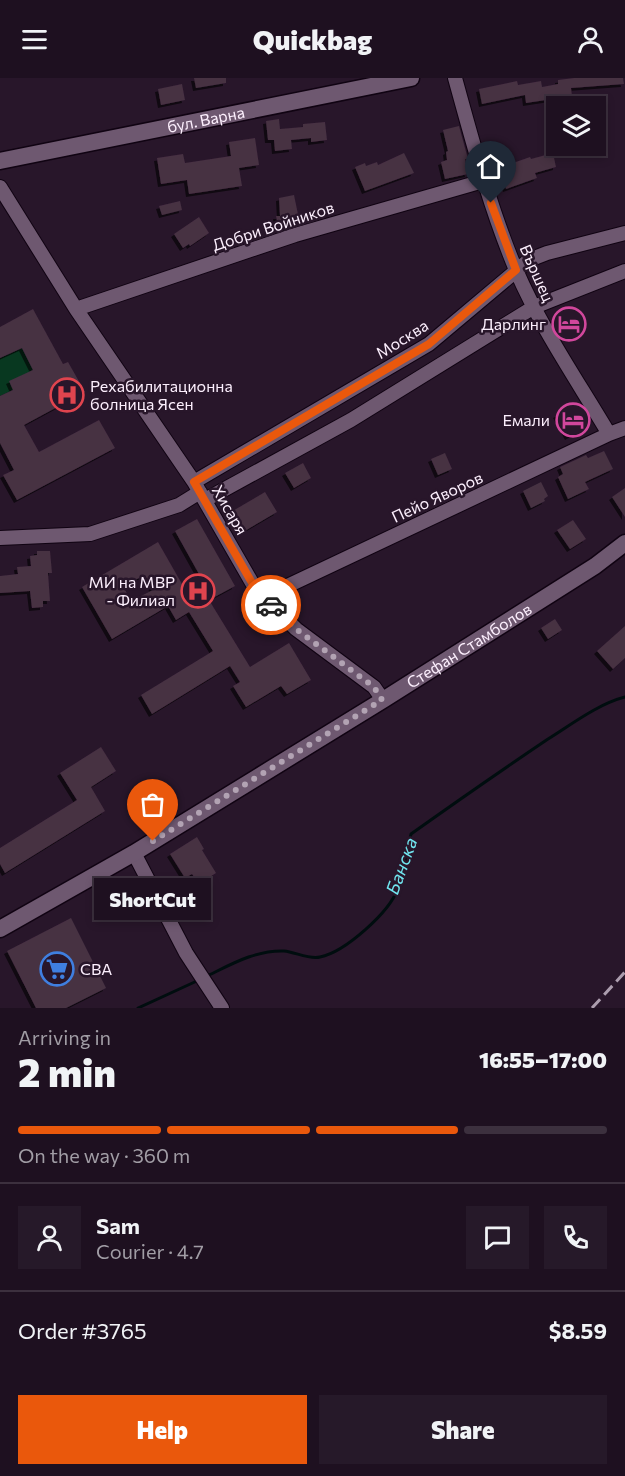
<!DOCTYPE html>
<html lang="en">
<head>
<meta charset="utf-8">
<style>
  body { margin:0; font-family:Commissioner,sans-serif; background:#261929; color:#f1f3f6; height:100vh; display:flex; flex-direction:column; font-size:22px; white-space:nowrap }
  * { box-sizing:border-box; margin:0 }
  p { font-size:20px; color:#a19da5 }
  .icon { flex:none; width:33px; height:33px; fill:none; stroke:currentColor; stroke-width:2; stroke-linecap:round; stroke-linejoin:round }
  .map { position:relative; height:930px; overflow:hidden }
  .drawer { display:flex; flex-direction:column; background:#1e1020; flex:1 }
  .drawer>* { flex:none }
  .fabs { position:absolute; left:546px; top:18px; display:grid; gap:12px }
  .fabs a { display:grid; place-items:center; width:60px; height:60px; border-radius:0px; background:#1e1020; box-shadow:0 3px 9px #0003,0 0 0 2px #3c303e; font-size:30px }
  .pin { position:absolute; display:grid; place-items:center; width:51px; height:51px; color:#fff; margin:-62px -26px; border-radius:50% 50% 50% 0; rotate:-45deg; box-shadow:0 0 6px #0007 }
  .pin .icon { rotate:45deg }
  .courier { position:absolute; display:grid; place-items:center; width:60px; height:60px; margin:-30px; border:4px solid #ea580c; border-radius:50%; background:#fff; color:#222; box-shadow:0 2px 8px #0007 }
  .bubble { position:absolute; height:42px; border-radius:0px; background:#1e1020; box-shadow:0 3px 9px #0003,0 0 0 2px #3c303e; font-size:20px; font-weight:800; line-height:42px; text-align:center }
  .overview em { font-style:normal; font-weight:800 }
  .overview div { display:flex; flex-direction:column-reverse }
  .overview { display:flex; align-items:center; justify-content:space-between; height:102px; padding:0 18px }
  h1 { font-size:39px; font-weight:800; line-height:45px }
  .bar { display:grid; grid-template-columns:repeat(4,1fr); gap:9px 6px; align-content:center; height:72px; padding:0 18px }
  .bar i { height:8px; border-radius:4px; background:#3c303e }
  .bar .active { background:#ea580c }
  .bar p { grid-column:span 4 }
  .line { display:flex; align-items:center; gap:15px; padding:0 18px; border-top:2px solid #3c303e }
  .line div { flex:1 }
  .round { display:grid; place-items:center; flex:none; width:63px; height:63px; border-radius:0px; background:#261929 }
  .cta { display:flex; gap:12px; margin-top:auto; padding:12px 18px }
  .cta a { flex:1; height:69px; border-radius:0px; background:#ea580c; color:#fff; font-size:24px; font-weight:800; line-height:69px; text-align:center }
  .cta a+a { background:#261929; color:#f1f3f6 }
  header { display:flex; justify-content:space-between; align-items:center; height:78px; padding:0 18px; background:#1e1020; font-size:27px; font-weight:800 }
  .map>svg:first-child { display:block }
  .green { fill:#083820 }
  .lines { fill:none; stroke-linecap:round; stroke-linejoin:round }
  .stream { stroke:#000d0f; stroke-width:3 }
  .building { fill:#473043; fill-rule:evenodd; filter:url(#shadow) }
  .minor-casing { stroke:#100312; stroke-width:16 }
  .tertiary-casing { stroke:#100312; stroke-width:19 }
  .minor { stroke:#6e5870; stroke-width:14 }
  .tertiary { stroke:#6e5870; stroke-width:16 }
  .rail { stroke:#ac9dae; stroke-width:3; stroke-dasharray:12 6; stroke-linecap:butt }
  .done { stroke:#b2a3b3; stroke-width:6; stroke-dasharray:0 10.8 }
  .route { stroke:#ea580c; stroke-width:8 }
  .labels { text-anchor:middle; stroke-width:5; stroke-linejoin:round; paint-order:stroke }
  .street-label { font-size:16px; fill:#fceffd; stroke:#28162a }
  .poi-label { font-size:16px; fill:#fceffd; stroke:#28162a; text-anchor:end }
  .water-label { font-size:18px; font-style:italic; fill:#71e6f0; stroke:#28162a }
</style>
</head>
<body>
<header><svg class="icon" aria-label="menu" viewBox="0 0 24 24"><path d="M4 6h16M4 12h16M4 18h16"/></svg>Quickbag<svg class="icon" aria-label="person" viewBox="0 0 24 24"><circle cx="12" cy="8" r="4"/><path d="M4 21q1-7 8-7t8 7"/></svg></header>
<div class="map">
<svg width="625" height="930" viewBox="0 0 625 930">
  <defs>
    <filter id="shadow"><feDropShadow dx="-3" dy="3" stdDeviation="0" flood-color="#0009"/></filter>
  </defs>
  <rect width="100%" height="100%" fill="#28162a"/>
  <path class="green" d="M22 270 33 292 13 312 0 318V280Z"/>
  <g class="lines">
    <path class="stream" d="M205 899C230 887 255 872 284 873 295 874 310 882 320 879 345 874 390 834 398 810 405 793 407 774 411 756 456 724 502 692 548 661 572 646 598 626 625 619
      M138 930 199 902"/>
  </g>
  <path class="building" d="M194 0H226V5L196 10Z
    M574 0H623L624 6 571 10 572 18 526 25 525 17 482 26 479 11 517 3 518 7 541 3 542 9 558 6V2Z
    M182 6 185 22 161 27 158 11Z
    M279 41 280 51 303 49V46L325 44 327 62 311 64V60L291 62 292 71 275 73 274 62H268L266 43Z
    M459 48 468 81H465L468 96 445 101 441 84 447 82 446 74 448 73 443 52Z
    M255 60 259 87 239 90 242 108 189 116 187 102 161 106 157 80 183 76 185 85 231 78 229 64Z
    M404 75 414 95 365 113 355 89 365 85 366 88 377 84 378 87Z
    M553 75 556 89 535 95 537 100 506 111 499 90 530 79 531 81Z
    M294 117 300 146 279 152 276 138H280L279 120Z
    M180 123 182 132 162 137 159 128Z
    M199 139 209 155 190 168 189 166 183 170 174 156Z
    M33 231 63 286 68 284 85 314 24 347 39 374 99 342 115 370 17 422 3 397 14 392 0 365V318L13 312 9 303 33 292 22 270 0 280V249Z
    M575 231 585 250 562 261 552 242Z
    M577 326 589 347 568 359 556 337Z
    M604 373 613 391 585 404 589 411 568 421 558 399 563 396 560 389 586 377 588 380Z
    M445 375 452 391 438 397 431 381Z
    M303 385 311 400 294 410 285 395Z
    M541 404 548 418 544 421 545 423 531 430 523 413Z
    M625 410V439L612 419Z
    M265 414 277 434 243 454 231 434Z
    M197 441 235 508 209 522 250 589 289 565 311 602 287 616 281 608 246 629 233 608 240 604 230 588 152 636 141 617 213 573 189 534 176 542 168 528 112 561 82 509 158 464 182 506 199 496 175 453ZM145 497 153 512 131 523 123 508Z
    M573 442 586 461 570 471 557 452Z
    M37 473H50L52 495H48L50 523H43V529L32 530 30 513 0 515V498L18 496 17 489 31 488 30 478 37 477Z
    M555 541 562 552 548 561 541 550Z
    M625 548V580L613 591 597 573Z
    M101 669 116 693 91 709 105 733 5 795 0 786V770L77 722 60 695Z
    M197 759 204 771 202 772 216 795 199 806 192 796 185 800 170 776Z
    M71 840 106 910 66 930H36L7 873Z"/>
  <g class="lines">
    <defs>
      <path id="minor" d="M455 0C473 65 490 130 516 192 541 250 577 302 609 356
        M0 109 76 231 194 404 255 510 296 551 374 609 383 622
        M76 231 295 157 483 103
        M194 404 429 266 529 182 547 175 625 155
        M205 422 351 342 534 229 625 193
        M0 460 90 456 179 427 200 414
        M264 519 609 356 625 350
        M134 775 186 875 222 930"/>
      <g id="tertiary">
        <path id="s1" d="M0 83 411 0"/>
        <path id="s2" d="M0 851 134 775 383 622 595 488 625 465"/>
      </g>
    </defs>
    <use href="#minor" class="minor-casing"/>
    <use href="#tertiary" class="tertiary-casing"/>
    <use href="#minor" class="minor"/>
    <use href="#tertiary" class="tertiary"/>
    <path class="rail" d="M592 930 625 894"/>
  </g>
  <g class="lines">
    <path class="done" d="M153 763 382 622 374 609 296 551 271 527"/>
    <path class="route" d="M271 527 255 510 194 404 429 266 516 192 491 125"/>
  </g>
  <defs>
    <symbol id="hotel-ring" viewBox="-11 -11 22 22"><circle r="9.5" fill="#28162a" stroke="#d1479c" stroke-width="1.5"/><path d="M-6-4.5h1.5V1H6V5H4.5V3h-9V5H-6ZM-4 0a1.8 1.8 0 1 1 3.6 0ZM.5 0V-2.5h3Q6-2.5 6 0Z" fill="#d1479c"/></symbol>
    <symbol id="hospital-ring" viewBox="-11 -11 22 22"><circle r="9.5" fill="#28162a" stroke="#e0444e" stroke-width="1.5"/><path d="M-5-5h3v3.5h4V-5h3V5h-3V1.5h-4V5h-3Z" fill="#e0444e"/></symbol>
    <symbol id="supermarket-ring" viewBox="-11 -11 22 22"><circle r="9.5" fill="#28162a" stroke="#3f7fe0" stroke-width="1.5"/><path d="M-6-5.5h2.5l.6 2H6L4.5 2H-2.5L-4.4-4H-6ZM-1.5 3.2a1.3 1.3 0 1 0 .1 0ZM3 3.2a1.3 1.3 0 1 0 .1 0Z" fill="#3f7fe0"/></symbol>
  </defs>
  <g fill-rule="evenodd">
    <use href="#hotel-ring" x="550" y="227" width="38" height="38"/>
    <use href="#hospital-ring" x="48" y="298" width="38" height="38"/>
    <use href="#hotel-ring" x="554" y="323" width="38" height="38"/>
    <use href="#hospital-ring" x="179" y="494" width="38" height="38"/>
    <use href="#supermarket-ring" x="38" y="872" width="38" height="38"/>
  </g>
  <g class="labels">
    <g class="street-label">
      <text dy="6" stroke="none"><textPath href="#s1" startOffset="210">бул. Варна</textPath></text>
      <text transform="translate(273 148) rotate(-18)" y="6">Добри Войников</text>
      <text transform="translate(537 195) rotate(66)" y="6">Вършец</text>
      <text transform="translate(402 261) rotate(-32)" y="6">Москва</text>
      <text transform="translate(437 419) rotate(-25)" y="6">Пейо Яворов</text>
      <text transform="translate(230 432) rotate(60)" y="6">Хисаря</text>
      <text dy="6" stroke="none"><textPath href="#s2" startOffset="548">Стефан Стамболов</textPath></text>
    </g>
    <g class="poi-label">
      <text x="546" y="252">Дарлинг</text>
      <text x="90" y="314" text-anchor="start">Рехабилитационна<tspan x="90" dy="18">болница Ясен</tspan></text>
      <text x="550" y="348">Емали</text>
      <text x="175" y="510">МИ на МВР<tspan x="175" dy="18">- Филиал</tspan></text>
      <text x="80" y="897" text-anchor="start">CBA</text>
    </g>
    <g class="water-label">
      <text transform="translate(402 788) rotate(-70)" y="6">Банска</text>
    </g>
  </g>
</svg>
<div class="fabs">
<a><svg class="icon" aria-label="layers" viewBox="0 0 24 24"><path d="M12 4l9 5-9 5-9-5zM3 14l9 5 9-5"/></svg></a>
</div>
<div class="pin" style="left:153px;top:763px;background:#ea580c"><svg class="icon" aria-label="bag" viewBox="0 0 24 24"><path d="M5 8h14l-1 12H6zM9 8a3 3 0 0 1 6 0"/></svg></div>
<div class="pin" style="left:491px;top:125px;background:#1f2937"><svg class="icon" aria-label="home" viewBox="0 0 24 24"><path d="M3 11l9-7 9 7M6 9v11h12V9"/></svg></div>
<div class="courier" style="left:271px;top:527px"><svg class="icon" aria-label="car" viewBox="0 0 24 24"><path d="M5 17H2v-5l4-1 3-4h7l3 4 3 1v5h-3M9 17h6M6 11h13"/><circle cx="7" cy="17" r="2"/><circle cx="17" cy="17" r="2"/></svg></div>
<div class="bubble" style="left:94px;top:800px;width:117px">ShortCut</div>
</div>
<section class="drawer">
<div class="overview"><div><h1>2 min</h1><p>Arriving in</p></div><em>16:55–17:00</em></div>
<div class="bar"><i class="active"></i><i class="active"></i><i class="active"></i><i></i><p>On the way · 360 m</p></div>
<div class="line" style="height:108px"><a class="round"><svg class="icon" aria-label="person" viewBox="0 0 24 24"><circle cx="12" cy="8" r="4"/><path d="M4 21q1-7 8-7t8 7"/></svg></a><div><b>Sam</b><p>Courier · 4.7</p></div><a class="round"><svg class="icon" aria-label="chat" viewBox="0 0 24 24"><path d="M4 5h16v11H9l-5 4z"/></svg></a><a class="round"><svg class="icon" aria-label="phone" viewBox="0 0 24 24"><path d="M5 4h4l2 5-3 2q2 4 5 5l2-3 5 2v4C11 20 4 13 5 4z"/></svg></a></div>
<div class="line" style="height:78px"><div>Order #3765</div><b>$8.59</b></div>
<div class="cta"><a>Help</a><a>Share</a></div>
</section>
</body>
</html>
